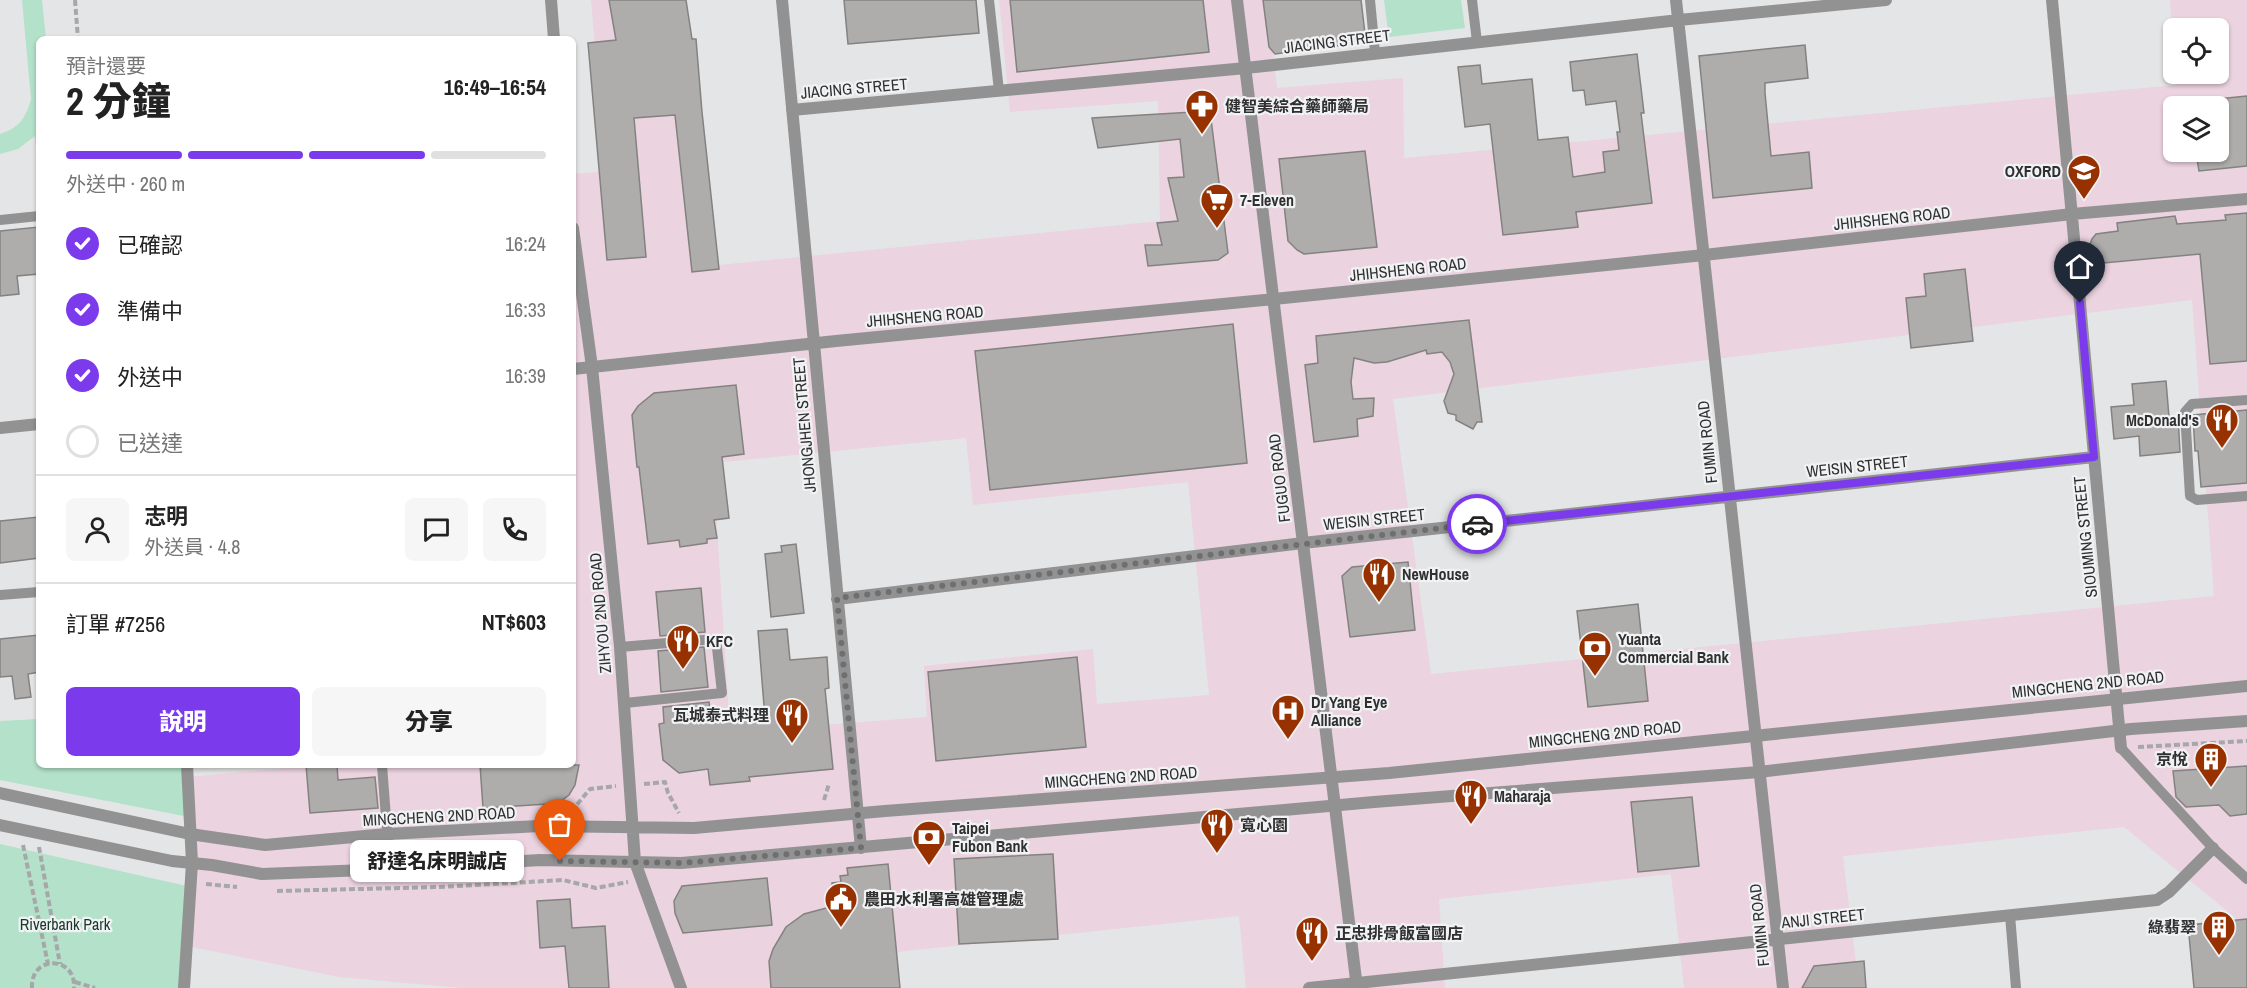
<!DOCTYPE html>
<html lang="zh-TW">
<head>
<meta charset="utf-8">
<style>
  body { margin:0; font-family:"Archivo Narrow","Noto Sans TC",sans-serif; background:#f6f6f6; color:#222; height:100vh; display:flex; flex-direction:column; font-size:22px; white-space:nowrap }
  * { box-sizing:border-box; margin:0 }
  p { font-size:20px; color:#767676 }
  .icon { flex:none; width:33px; height:33px; fill:none; stroke:currentColor; stroke-width:2; stroke-linecap:round; stroke-linejoin:round }
  .map { position:relative; flex:1; overflow:hidden }
  .details { position:absolute; left:36px; top:36px; width:540px; height:732px; display:flex; flex-direction:column; background:#fff; border-radius:9px; box-shadow:0 2px 4px #0004 }
  .details>* { flex:none }
  .fabs { position:absolute; left:2163px; top:18px; display:grid; gap:12px }
  .fabs a { display:grid; place-items:center; width:66px; height:66px; border-radius:9px; background:#fff; box-shadow:0 2px 4px #0004; font-size:30px }
  .pin { position:absolute; display:grid; place-items:center; width:51px; height:51px; color:#fff; margin:-62px -26px; border-radius:50% 50% 50% 0; rotate:-45deg; box-shadow:0 0 6px #0007 }
  .pin .icon { rotate:45deg }
  .courier { position:absolute; display:grid; place-items:center; width:60px; height:60px; margin:-30px; border:4px solid #7c3aed; border-radius:50%; background:#fff; color:#222; box-shadow:0 2px 8px #0007 }
  .bubble { position:absolute; height:42px; border-radius:9px; background:#fff; box-shadow:0 2px 4px #0004; font-size:20px; font-weight:800; line-height:42px; text-align:center }
  .overview em { font-style:normal; font-weight:800 }
  .overview div { display:flex; flex-direction:column-reverse }
  .overview { display:flex; align-items:center; justify-content:space-between; height:102px; padding:0 30px }
  h1 { font-size:39px; font-weight:800; line-height:45px }
  .bar { display:grid; grid-template-columns:repeat(4,1fr); gap:9px 6px; align-content:center; height:72px; padding:0 30px }
  .bar i { height:8px; border-radius:4px; background:#e0e0e0 }
  .bar .active { background:#7c3aed }
  .bar p { grid-column:span 4 }
  .line { display:flex; align-items:center; gap:15px; padding:0 30px; border-top:2px solid #e0e0e0 }
  .line div { flex:1 }
  .round { display:grid; place-items:center; flex:none; width:63px; height:63px; border-radius:9px; background:#f6f6f6 }
  ol { padding:0 30px; list-style:none }
  li { display:flex; align-items:center; gap:18px; height:66px }
  li p { margin-inline-start:auto }
  li .icon { padding:6px; border-radius:50%; background:#7c3aed; color:#fff; stroke-width:4 }
  li:last-child { color:#767676 }
  li i { width:33px; height:33px; border:3px solid #e0e0e0; border-radius:50% }
  .cta { display:flex; gap:12px; margin-top:auto; padding:12px 30px }
  .cta a { flex:1; height:69px; border-radius:9px; background:#7c3aed; color:#fff; font-size:24px; font-weight:800; line-height:69px; text-align:center }
  .cta a+a { background:#f6f6f6; color:#222 }
  .map>svg:first-child { display:block }
  .commercial { fill:#ebd3df; fill-rule:evenodd }
  .green { fill:#b3e1c9 }
  .building { fill:#afadac; stroke:#838280; stroke-width:1.5 }
  .lines { fill:none; stroke-linecap:round; stroke-linejoin:round }
  .path { stroke:#a6a7a8; stroke-width:4; stroke-dasharray:6 3; stroke-linecap:butt }
  .service { stroke:#939292; stroke-width:10 }
  .minor { stroke:#939292; stroke-width:12 }
  .tertiary { stroke:#939292; stroke-width:12 }
  .done { stroke:#6f6f70; stroke-width:6; stroke-dasharray:0 10.8 }
  .route { stroke:#7c3aed; stroke-width:8 }
  .labels { text-anchor:middle; stroke-width:4.5; stroke-linejoin:round; paint-order:stroke }
  .street-label { font-size:16px; fill:#303031; stroke:#f1f2f4 }
  .poi-label { font-size:16px; font-weight:bold; fill:#303031; stroke:#f1f2f4; text-anchor:start }
  .park-label { font-size:16px; fill:#163929; stroke:#f1f2f4 }
</style>
</head>
<body>
<div class="map">
<svg width="2247" height="988" viewBox="0 0 2247 988">
  <rect width="100%" height="100%" fill="#e4e5e6"/>
  <path class="commercial" d="M591 0H682L700 267 1160 221 1158 101 1010 112 999 0H1267L1277 88 1403 78 1404 158 2176 85V74H2218V28H2174L2173 46 2170 0H2247V988H2243L2237 919 2124 827 1843 856 1859 988H1684L1671 874 1439 899 1445 988H1246L1239 916 772 965 779 988H461L339 977 187 946V777L319 765H573V174L606 171ZM2174 106H2218V152H2174ZM2192 300 2214 596 1431 674 1393 399ZM966 438 973 505 1188 482 1209 695 1097 704 1093 649 924 666 927 717 730 732 713 463Z"/>
  <path class="green" d="M22 0H42L46 39H39V184L35 136 18 149 0 154V134C19 128 26 118 31 99Z
    M1384 0H1461L1465 28 1389 37Z
    M39 719V765H187L189 817 0 780V721Z
    M0 844 191 887 183 988H0Z"/>
  <path class="building" d="M609 0H686L692 39H696L702 112 719 269 692 272 675 115 634 118 646 257 607 260 588 43 616 40Z
    M844 0H976L979 33 848 44Z
    M1010 0H1203L1209 52 1017 72Z
    M1263 0H1361L1366 42 1275 54 1269 47Z
    M1805 45 1808 78 1765 83V93L1771 156 1809 152 1812 188 1713 198 1699 56Z
    M1637 54 1644 113H1641L1652 203 1576 212 1578 227 1503 235 1490 124 1465 127 1458 67 1480 65 1482 84 1532 79 1538 140 1568 137 1573 177 1605 172 1603 152 1619 150 1617 132H1620L1616 101 1586 105 1584 90 1573 91 1570 62Z
    M2247 96V166L2199 171 2196 152H2218V99Z
    M1210 111 1228 253 1218 260 1148 266 1145 245H1162L1157 223 1178 221 1168 178 1184 177 1180 139 1098 148 1092 118Z
    M1365 151 1377 247 1304 254 1297 250 1288 241 1279 159Z
    M2247 213V361L2210 364 2200 254 2093 264 2089 247 2092 239 2096 234 2118 231 2117 223 2175 216 2177 224 2226 220 2225 215Z
    M39 227V274L17 276 19 294 0 296V231Z
    M1965 269 1973 341 1911 348 1906 298 1926 296 1924 274Z
    M1469 320 1482 422H1477L1473 429 1456 420V415L1448 413 1444 401 1454 374 1450 362 1442 352 1427 354 1426 350 1387 362 1374 363 1354 358 1351 382 1353 399 1374 398 1373 416 1357 419 1358 436 1314 442 1305 365 1318 363 1316 336Z
    M1233 324 1247 463 990 490 975 351Z
    M2166 381 2169 417 2178 416 2180 452 2140 456 2139 436 2114 439 2111 407 2134 405 2132 384Z
    M736 385 744 454 722 457 729 518 714 520 717 538 707 539V543L680 547 679 540 648 544 639 467H637L632 415 638 406 654 393Z
    M2247 410V483L2201 487 2198 451H2195L2193 415Z
    M39 517V558L0 563V521Z
    M796 544 804 613 771 617 765 554 782 552 781 546Z
    M1408 562 1415 630 1350 637 1342 576 1352 567Z
    M701 588 705 632 660 636 656 592Z
    M1638 604 1648 701 1588 707 1577 611Z
    M787 629 790 660 827 657 829 688 825 689 833 769 749 777 750 781 710 785 708 769 679 773 663 760 659 724 664 723 663 707 709 702 711 715 732 713 740 720 765 718 758 631Z
    M39 635V672L28 674 31 697 15 699 12 676 0 677V639Z
    M704 647 708 687 661 692 658 651Z
    M1077 657 1086 747 936 761 928 672Z
    M306 765H337L338 780 375 777 378 808 310 813Z
    M480 765H579L575 785 569 795 561 801 548 804 483 808Z
    M2247 766V814L2230 816 2219 805 2186 807 2176 797 2173 771Z
    M1692 797 1699 866 1638 872 1631 802Z
    M1053 854 1058 939 959 944 954 859Z
    M888 864 900 988H771L769 961 773 949 786 927 804 914 834 906 832 883 841 882 840 876 848 875 847 868Z
    M767 878 772 925 683 933 675 913 674 901 682 886Z
    M570 899 572 928 605 926 609 988H569L565 946 540 948 537 901Z
    M2247 919V988H2194L2188 925Z
    M1864 961 1866 988H1802L1814 966Z"/>
  <g class="lines">
    <path class="path" d="M75 0 78 39
      M2138 747 2247 741
      M644 784 665 782 668 793 679 813
      M824 800 829 784
      M570 809 574 808 590 789 616 786
      M23 845 48 964
      M39 847 60 964
      M206 884 237 887
      M277 891 441 887 563 880 596 888 628 882
      M75 982 95 988
      M32 988C30 955 76 955 74 988"/>
    <path class="service" d="M989 0 999 91
      M1370 0 1375 52
      M1472 0 1477 42
      M0 220 39 216
      M2247 400 2192 404 2185 412 2190 496 2197 500 2247 496
      M0 595 39 592
      M620 647 716 639 722 693 625 703
      M2121 748 2213 848 2247 879
      M382 765 390 870
      M2010 915 2016 988"/>
    <path class="minor" d="M782 0 861 848
      M1237 0 1357 988
      M1676 0 1783 988
      M2052 0 2121 748
      M792 110 1246 68 1679 20 1886 0
      M573 369 836 341 1274 299 1704 255 2072 214 2247 199
      M0 428 39 424
      M837 599 1303 543 2094 457
      M184 988 192 863 187 765
      M1309 988 2157 900 2169 892 2213 848"/>
    <path class="tertiary" d="M551 0 554 39
      M573 228 592 367 620 647 635 862 681 988
      M0 793 190 834 265 845 387 834 539 826 694 828 885 811 1389 773 2247 686
      M0 825 172 861 212 865 262 874 418 868 540 860 681 863 1374 802 1759 772 2131 729 2247 721"/>
  </g>
  <g class="lines">
    <path class="done" d="M560 861 681 863 861 848 837 598 1477 524"/>
    <path class="route" d="M1477 524 2094 457 2080 303"/>
  </g>
  <defs>
    <symbol id="pharmacy-pin" viewBox="-11 -11 22 30"><path d="M0 17L-7.5 6A9.5 9.5 0 1 1 7.5 6Z" fill="#973200" stroke="#f1f2f4"/><path d="M-2-6h4v4h4v4h-4v4h-4v-4h-4v-4h4Z" fill="#fff"/></symbol>
    <symbol id="school-pin" viewBox="-11 -11 22 30"><path d="M0 17L-7.5 6A9.5 9.5 0 1 1 7.5 6Z" fill="#973200" stroke="#f1f2f4"/><path d="M0-5L7-2L0 1L-7-2ZM-4 1L0 2.5L4 1V4Q0 6-4 4Z" fill="#fff"/></symbol>
    <symbol id="supermarket-pin" viewBox="-11 -11 22 30"><path d="M0 17L-7.5 6A9.5 9.5 0 1 1 7.5 6Z" fill="#973200" stroke="#f1f2f4"/><path d="M-6-5.5h2.5l.6 2H6L4.5 2H-2.5L-4.4-4H-6ZM-1.5 3.2a1.3 1.3 0 1 0 .1 0ZM3 3.2a1.3 1.3 0 1 0 .1 0Z" fill="#fff"/></symbol>
    <symbol id="restaurant-pin" viewBox="-11 -11 22 30"><path d="M0 17L-7.5 6A9.5 9.5 0 1 1 7.5 6Z" fill="#973200" stroke="#f1f2f4"/><path d="M-5-6h1v4h1v-4h1v4h1v-4h1v5L-1.5 .5V6h-2V.5L-5-1ZM5-6V6H3V1.5H1.5Q1.5-4 5-6Z" fill="#fff"/></symbol>
    <symbol id="bank-pin" viewBox="-11 -11 22 30"><path d="M0 17L-7.5 6A9.5 9.5 0 1 1 7.5 6Z" fill="#973200" stroke="#f1f2f4"/><path d="M-6-4H6V4H-6ZM0-2.3a2.3 2.3 0 1 0 0 4.6a2.3 2.3 0 1 0 0-4.6Z" fill="#fff"/></symbol>
    <symbol id="hospital-pin" viewBox="-11 -11 22 30"><path d="M0 17L-7.5 6A9.5 9.5 0 1 1 7.5 6Z" fill="#973200" stroke="#f1f2f4"/><path d="M-5-5h3v3.5h4V-5h3V5h-3V1.5h-4V5h-3Z" fill="#fff"/></symbol>
    <symbol id="building-pin" viewBox="-11 -11 22 30"><path d="M0 17L-7.5 6A9.5 9.5 0 1 1 7.5 6Z" fill="#973200" stroke="#f1f2f4"/><path d="M-4-6H4V6H1V3H-1V6H-4ZM-2.5-4.3h1.7v1.8h-1.7ZM.8-4.3h1.7v1.8H.8ZM-2.5-1h1.7V.8h-1.7ZM.8-1h1.7V.8H.8Z" fill="#fff"/></symbol>
    <symbol id="civic-pin" viewBox="-11 -11 22 30"><path d="M0 17L-7.5 6A9.5 9.5 0 1 1 7.5 6Z" fill="#973200" stroke="#f1f2f4"/><path d="M-.6-6.5H3V-4.5H.6V-3L4-1V1h2V6H-6V1h2V-1L-.6-3ZM-1.2 2.5V6h2.4V2.5Z" fill="#fff"/></symbol>
  </defs>
  <g fill-rule="evenodd">
    <use href="#pharmacy-pin" x="1183" y="87" width="38" height="52"/>
    <use href="#school-pin" x="2065" y="152" width="38" height="52"/>
    <use href="#supermarket-pin" x="1198" y="181" width="38" height="52"/>
    <use href="#restaurant-pin" x="2203" y="401" width="38" height="52"/>
    <use href="#restaurant-pin" x="1360" y="555" width="38" height="52"/>
    <use href="#restaurant-pin" x="664" y="622" width="38" height="52"/>
    <use href="#bank-pin" x="1576" y="629" width="38" height="52"/>
    <use href="#hospital-pin" x="1269" y="692" width="38" height="52"/>
    <use href="#restaurant-pin" x="773" y="696" width="38" height="52"/>
    <use href="#building-pin" x="2192" y="740" width="38" height="52"/>
    <use href="#restaurant-pin" x="1452" y="777" width="38" height="52"/>
    <use href="#restaurant-pin" x="1198" y="806" width="38" height="52"/>
    <use href="#bank-pin" x="910" y="818" width="38" height="52"/>
    <use href="#civic-pin" x="822" y="880" width="38" height="52"/>
    <use href="#building-pin" x="2200" y="908" width="38" height="52"/>
    <use href="#restaurant-pin" x="1293" y="914" width="38" height="52"/>
  </g>
  <g class="labels">
    <g class="street-label">
      <text transform="translate(1337 41) rotate(-7)" y="6">JIACING STREET</text>
      <text transform="translate(854 88) rotate(-5)" y="6">JIACING STREET</text>
      <text transform="translate(1892 218) rotate(-6)" y="6">JHIHSHENG ROAD</text>
      <text transform="translate(1408 269) rotate(-6)" y="6">JHIHSHENG ROAD</text>
      <text transform="translate(925 316) rotate(-5)" y="6">JHIHSHENG ROAD</text>
      <text transform="translate(804 425) rotate(-95)" y="6">JHONGJHEN STREET</text>
      <text transform="translate(1707 442) rotate(-96)" y="6">FUMIN ROAD</text>
      <text transform="translate(1857 466) rotate(-6)" y="6">WEISIN STREET</text>
      <text transform="translate(1279 478) rotate(-97)" y="6">FUGUO ROAD</text>
      <text transform="translate(1374 519) rotate(-6)" y="6">WEISIN STREET</text>
      <text transform="translate(2085 537) rotate(-96)" y="6">SIOUMING STREET</text>
      <text transform="translate(600 613) rotate(-95)" y="6">ZIHYOU 2ND ROAD</text>
      <text transform="translate(2088 684) rotate(-6)" y="6">MINGCHENG 2ND ROAD</text>
      <text transform="translate(1605 734) rotate(-6)" y="6">MINGCHENG 2ND ROAD</text>
      <text transform="translate(1121 777) rotate(-4)" y="6">MINGCHENG 2ND ROAD</text>
      <text transform="translate(439 816) rotate(-3)" y="6">MINGCHENG 2ND ROAD</text>
      <text transform="translate(1823 918) rotate(-6)" y="6">ANJI STREET</text>
      <text transform="translate(1759 925) rotate(-96)" y="6">FUMIN ROAD</text>
    </g>
    <g class="poi-label">
      <text x="1225" y="112">健智美綜合藥師藥局</text>
      <text x="2061" y="177" text-anchor="end">OXFORD</text>
      <text x="1240" y="206">7-Eleven</text>
      <text x="2199" y="426" text-anchor="end">McDonald's</text>
      <text x="1402" y="580">NewHouse</text>
      <text x="1618" y="645">Yuanta<tspan x="1618" dy="18">Commercial Bank</tspan></text>
      <text x="706" y="647">KFC</text>
      <text x="1311" y="708">Dr Yang Eye<tspan x="1311" dy="18">Alliance</tspan></text>
      <text x="769" y="721" text-anchor="end">瓦城泰式料理</text>
      <text x="2188" y="765" text-anchor="end">京悅</text>
      <text x="1494" y="802">Maharaja</text>
      <text x="1240" y="831">寬心園</text>
      <text x="952" y="834">Taipei<tspan x="952" dy="18">Fubon Bank</tspan></text>
      <text x="864" y="905">農田水利署高雄管理處</text>
      <text x="2196" y="933" text-anchor="end">綠翡翠</text>
      <text x="1335" y="939">正忠排骨飯富國店</text>
    </g>
    <g class="park-label">
      <text x="65" y="930">Riverbank Park</text>
    </g>
  </g>
</svg>
<div class="fabs">
<a><svg class="icon" aria-label="locate" viewBox="0 0 24 24"><circle cx="12" cy="12" r="6"/><path d="M12 2v4M12 18v4M2 12h4M18 12h4"/></svg></a>
<a><svg class="icon" aria-label="layers" viewBox="0 0 24 24"><path d="M12 4l9 5-9 5-9-5zM3 14l9 5 9-5"/></svg></a>
</div>
<div class="pin" style="left:560px;top:861px;background:#ea580c"><svg class="icon" aria-label="bag" viewBox="0 0 24 24"><path d="M5 8h14l-1 12H6zM9 8a3 3 0 0 1 6 0"/></svg></div>
<div class="pin" style="left:2080px;top:303px;background:#1f2937"><svg class="icon" aria-label="home" viewBox="0 0 24 24"><path d="M3 11l9-7 9 7M6 9v11h12V9"/></svg></div>
<div class="courier" style="left:1477px;top:524px"><svg class="icon" aria-label="car" viewBox="0 0 24 24"><path d="M5 17H2v-5l4-1 3-4h7l3 4 3 1v5h-3M9 17h6M6 11h13"/><circle cx="7" cy="17" r="2"/><circle cx="17" cy="17" r="2"/></svg></div>
<div class="bubble" style="left:350px;top:840px;width:174px">舒達名床明誠店</div>
<section class="details">
<div class="overview"><div><h1>2 分鐘</h1><p>預計還要</p></div><em>16:49–16:54</em></div>
<div class="bar"><i class="active"></i><i class="active"></i><i class="active"></i><i></i><p>外送中 · 260 m</p></div>
<ol>
<li><svg class="icon" aria-label="check" viewBox="0 0 24 24"><path d="M5 12l5 5 9-10"/></svg>已確認<p>16:24</p></li>
<li><svg class="icon" aria-label="check" viewBox="0 0 24 24"><path d="M5 12l5 5 9-10"/></svg>準備中<p>16:33</p></li>
<li><svg class="icon" aria-label="check" viewBox="0 0 24 24"><path d="M5 12l5 5 9-10"/></svg>外送中<p>16:39</p></li>
<li><i></i>已送達</li>
</ol>
<div class="line" style="height:108px"><a class="round"><svg class="icon" aria-label="person" viewBox="0 0 24 24"><circle cx="12" cy="8" r="4"/><path d="M4 21q1-7 8-7t8 7"/></svg></a><div><b>志明</b><p>外送員 · 4.8</p></div><a class="round"><svg class="icon" aria-label="chat" viewBox="0 0 24 24"><path d="M4 5h16v11H9l-5 4z"/></svg></a><a class="round"><svg class="icon" aria-label="phone" viewBox="0 0 24 24"><path d="M5 4h4l2 5-3 2q2 4 5 5l2-3 5 2v4C11 20 4 13 5 4z"/></svg></a></div>
<div class="line" style="height:78px"><div>訂單 #7256</div><b>NT$603</b></div>
<div class="cta"><a>說明</a><a>分享</a></div>
</section>
</div>
</body>
</html>
